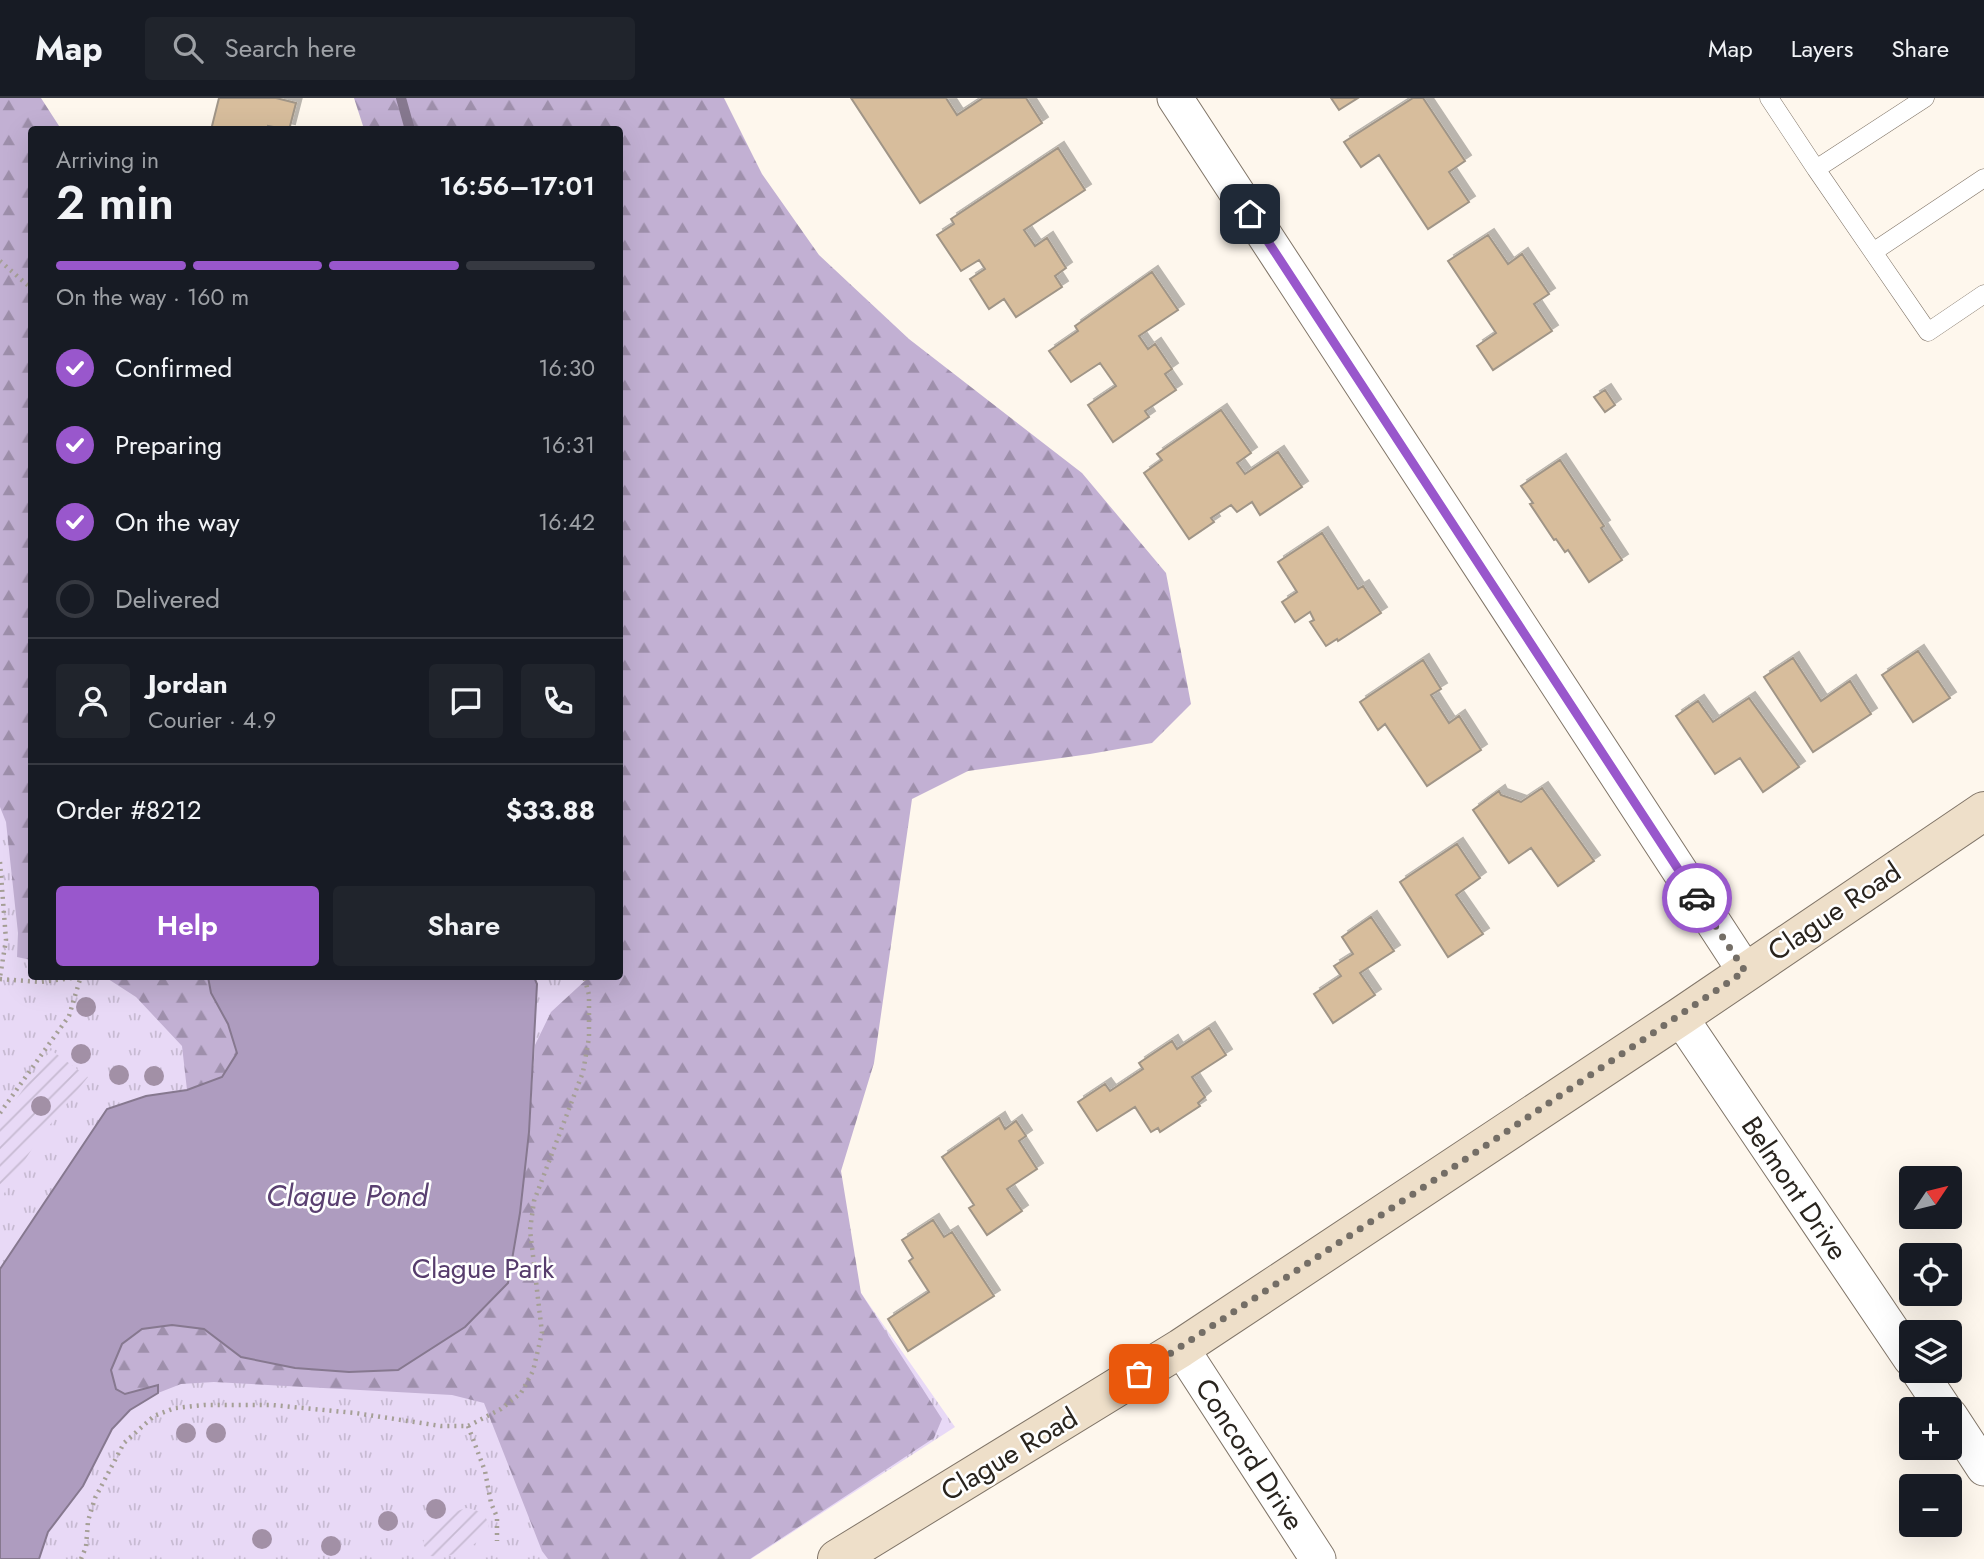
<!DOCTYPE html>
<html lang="en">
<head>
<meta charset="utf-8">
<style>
  body { margin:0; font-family:Jost,sans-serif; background:#20242c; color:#f1f3f6; height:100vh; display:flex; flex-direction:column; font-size:26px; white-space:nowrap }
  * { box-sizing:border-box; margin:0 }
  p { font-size:23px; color:#9ea1a6 }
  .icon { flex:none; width:38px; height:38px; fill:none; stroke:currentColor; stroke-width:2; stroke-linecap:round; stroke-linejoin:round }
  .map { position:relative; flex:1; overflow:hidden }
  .drawer { position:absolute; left:28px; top:28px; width:595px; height:854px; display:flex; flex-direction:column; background:#171b24; border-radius:7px; box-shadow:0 7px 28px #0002 }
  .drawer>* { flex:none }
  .needle { width:46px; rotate:55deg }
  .buttons { position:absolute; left:1899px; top:1068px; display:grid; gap:14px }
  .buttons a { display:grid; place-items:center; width:63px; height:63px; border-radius:7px; background:#171b24; box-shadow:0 7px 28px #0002; font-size:35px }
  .pin { position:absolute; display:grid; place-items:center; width:60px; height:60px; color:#fff; margin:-30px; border-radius:14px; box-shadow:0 4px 10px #0006 }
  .courier { position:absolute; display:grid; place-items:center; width:70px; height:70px; margin:-35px; border:5px solid #9957cc; border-radius:50%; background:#fff; color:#222; box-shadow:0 2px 9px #0007 }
  .summary em { font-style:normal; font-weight:600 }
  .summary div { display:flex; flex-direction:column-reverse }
  .summary { display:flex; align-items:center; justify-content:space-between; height:119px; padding:0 28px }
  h1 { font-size:46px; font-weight:600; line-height:52px }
  .bar { display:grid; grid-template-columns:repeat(4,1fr); gap:10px 7px; align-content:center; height:84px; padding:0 28px }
  .bar i { height:9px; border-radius:5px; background:#363941 }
  .bar .selected { background:#9957cc }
  .bar p { grid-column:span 4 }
  .line { display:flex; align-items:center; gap:18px; padding:0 28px; border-top:2px solid #363941 }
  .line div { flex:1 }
  .round { display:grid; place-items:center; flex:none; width:74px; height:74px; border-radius:7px; background:#20242c }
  ol { padding:0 28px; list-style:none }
  li { display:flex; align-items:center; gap:21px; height:77px }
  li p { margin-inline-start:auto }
  li .icon { padding:7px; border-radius:50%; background:#9957cc; color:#fff; stroke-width:4 }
  li:last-child { color:#9ea1a6 }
  li i { width:38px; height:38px; border:4px solid #363941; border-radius:50% }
  .cta { display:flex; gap:14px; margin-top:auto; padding:14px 28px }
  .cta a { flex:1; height:80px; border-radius:7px; background:#9957cc; color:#fff; font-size:28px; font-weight:600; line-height:80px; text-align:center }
  .cta a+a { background:#20242c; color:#f1f3f6 }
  header { display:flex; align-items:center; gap:42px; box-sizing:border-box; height:98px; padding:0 35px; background:#171b24; border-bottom:2px solid #363941 }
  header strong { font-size:33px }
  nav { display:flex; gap:38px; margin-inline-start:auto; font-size:24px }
  .search { width:490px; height:63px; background:#20242c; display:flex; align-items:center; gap:18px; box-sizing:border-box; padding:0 24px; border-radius:7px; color:#9ea1a6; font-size:26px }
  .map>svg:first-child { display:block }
  .grass { fill:url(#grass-tufts) }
  .forest { fill:url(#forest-firs) }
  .garden { fill:url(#garden-furrows) }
  .water { fill:#ae9cbf; stroke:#86788f; stroke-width:2 }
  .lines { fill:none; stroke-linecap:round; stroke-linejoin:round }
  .stream { stroke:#86788f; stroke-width:10 }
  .building { fill:#d7bd9c; stroke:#a09587; stroke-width:2; filter:url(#shadow) }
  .lane-casing { stroke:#807568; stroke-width:19 }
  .street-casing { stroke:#807568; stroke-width:37 }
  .secondary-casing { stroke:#807568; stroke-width:40 }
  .path { stroke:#a59f96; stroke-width:4.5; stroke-dasharray:2 5; stroke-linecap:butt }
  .lane { stroke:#fff; stroke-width:18 }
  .street { stroke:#fff; stroke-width:35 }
  .secondary { stroke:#eedfc9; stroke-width:38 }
  .tree { fill:#a290a6 }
  .done { stroke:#746e66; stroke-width:7; stroke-dasharray:0 12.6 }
  .route { stroke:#9957cc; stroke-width:9 }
  .labels { text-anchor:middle; stroke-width:5; stroke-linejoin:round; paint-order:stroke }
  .street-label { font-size:28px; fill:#29241e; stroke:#fff }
  .park-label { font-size:28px; fill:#563c6c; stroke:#fff }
  .water-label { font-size:30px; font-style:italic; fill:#5a4071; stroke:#fff }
</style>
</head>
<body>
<header>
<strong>Map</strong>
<div class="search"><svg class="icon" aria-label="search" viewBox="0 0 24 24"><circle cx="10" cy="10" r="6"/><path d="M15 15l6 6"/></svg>Search here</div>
<nav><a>Map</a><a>Layers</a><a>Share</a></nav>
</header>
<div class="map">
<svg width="1984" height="1461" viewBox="0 0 1984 1461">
  <defs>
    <pattern id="grass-tufts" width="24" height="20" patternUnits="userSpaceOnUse" patternTransform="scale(1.75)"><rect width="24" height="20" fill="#e8d9f6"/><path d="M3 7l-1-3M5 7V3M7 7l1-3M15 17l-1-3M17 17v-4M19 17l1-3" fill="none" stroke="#c7bad2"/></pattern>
    <pattern id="forest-firs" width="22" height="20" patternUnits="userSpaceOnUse" patternTransform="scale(1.75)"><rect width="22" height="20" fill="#c2b0d3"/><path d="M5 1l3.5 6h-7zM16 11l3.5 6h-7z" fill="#9e8fab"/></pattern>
    <pattern id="garden-furrows" width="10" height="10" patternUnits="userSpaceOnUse" patternTransform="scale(1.75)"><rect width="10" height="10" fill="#e8d9f6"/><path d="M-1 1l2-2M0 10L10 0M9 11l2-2" fill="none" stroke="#c7bad2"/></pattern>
    <filter id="shadow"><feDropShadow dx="6" dy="-6" stdDeviation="0" flood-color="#0004"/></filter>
  </defs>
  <rect width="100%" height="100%" fill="#fef7ed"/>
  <path class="grass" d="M0 0H22L32 32V878H620L861 1195 955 1329 751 1461H0Z"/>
  <path class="forest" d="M0 0H41L61 31 32 32 31 862 17 859 18 835 6 724 0 709Z
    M354 0H724L762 76 819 157 909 241 1082 375 1166 475 1191 606 1152 645 1090 656 968 673 912 701 874 965 841 1073 861 1195 942 1321 934 1340 750 1461H548L542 1453 484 1305 452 1297 214 1284 181 1286 158 1295V1287L125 1296 116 1292 111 1272 122 1246 141 1231 172 1227 204 1231 241 1259 295 1270 349 1274 398 1272 508 1185 520 1115 529 1034 535 947 551 914 589 879 620 878V32L364 31Z
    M105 879H208L211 895 228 926 237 955 222 979 187 992 182 948 136 899Z"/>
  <path class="garden" d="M51 952 88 979 37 1043 3 1097 0 1095V1024Z
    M467 1410C481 1413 487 1416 489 1430 477 1449 454 1461 430 1458L423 1446C426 1425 448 1415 467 1410Z"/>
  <path class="water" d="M208 879H534L537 886 529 1034 520 1115 508 1185 465 1229 398 1272 349 1274 295 1270 241 1259 204 1231 172 1227 142 1231 122 1246 111 1272 116 1291 125 1296 158 1287V1295L130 1312 112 1331 83 1388 48 1434 39 1461H0V1171L107 1011 146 998 187 992 222 979 237 955 228 926 211 895Z"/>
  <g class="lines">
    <path class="stream" d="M401 0 410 32"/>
  </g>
  <path class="building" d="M219 0H276L296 5 289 32 268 28 267 32H211Z
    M851 0H946L957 17 983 0H1026L1042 25 920 105Z
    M1331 0H1358L1339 12Z
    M1413 0H1423L1465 63 1449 74 1469 104 1428 131 1379 57 1361 69 1344 44Z
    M1058 50 1085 92 1024 132 1035 148 1047 140 1066 170 1055 178 1062 189 1016 219 1004 201 989 211 970 181 985 171 979 162 961 173 937 137 954 126 951 121Z
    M1488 137 1508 166 1522 156 1549 196 1534 206 1552 233 1493 272 1477 248 1496 235 1448 163Z
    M1152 174 1178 212 1139 238 1148 251 1155 246 1172 271 1165 276 1176 292 1145 313 1149 319 1113 344 1088 307 1116 288 1100 265 1071 284 1049 253 1078 233 1075 228Z
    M1605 292 1615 307 1605 314 1594 299Z
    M1221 312 1251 355 1237 365 1245 376 1278 354 1302 389 1260 417 1252 404 1237 414 1231 407 1211 420 1214 424 1189 441 1144 375 1162 362 1157 356Z
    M1560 362 1604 428 1601 430 1622 462 1589 484 1568 452 1565 454 1556 441 1554 442 1530 406 1533 405 1521 388Z
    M1322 435 1358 491 1363 488 1381 515 1338 543 1337 541 1326 548 1310 524 1314 522 1310 514 1295 524 1282 504 1297 494 1278 464Z
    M1918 553 1950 600 1913 624 1882 577Z
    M1793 560 1821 603 1850 583 1871 616 1813 654 1764 579Z
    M1423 562 1441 591 1431 597 1449 625 1459 618 1481 652 1427 688 1385 626 1378 632 1360 604Z
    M1749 600 1799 669 1763 694 1740 660 1715 676 1676 618 1698 603 1713 624Z
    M1542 690 1594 763 1558 788 1531 750 1509 765 1473 712 1499 693 1501 697 1521 704Z
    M1457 746 1480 780 1456 797 1483 836 1448 859 1400 784Z
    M1371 819 1394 853 1360 875 1375 897 1333 925 1314 896 1341 878 1334 868 1353 856 1342 839Z
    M1209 930 1226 957 1192 979 1205 999 1198 1005 1200 1008 1160 1034 1158 1030 1151 1034 1135 1009 1097 1033 1078 1004 1105 986 1110 993 1143 971 1139 965 1172 943 1177 951Z
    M999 1020 1005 1031 1016 1023 1026 1038 1019 1043 1037 1071 1007 1091 1022 1113 987 1137 969 1110 974 1107 942 1059Z
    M933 1122 944 1139 952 1134 994 1198 908 1253 888 1221 929 1194 909 1163 913 1160 902 1142Z"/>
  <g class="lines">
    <defs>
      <path id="lane" d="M1769 0 1816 71
        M1925 0 1816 71 1928 234 1984 196
        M1873 154 1984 80"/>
      <path id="street" d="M1175 0 1745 873
        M1680 919 1911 1261
        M1181 1250 1318 1461
        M1918 1272 1944 1311
        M1950 1318 1984 1370"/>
      <path id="secondary" d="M837 1461 1181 1250 1680 919 1984 713"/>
    </defs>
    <use href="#lane" class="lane-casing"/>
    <use href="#street" class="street-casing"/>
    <use href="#secondary" class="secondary-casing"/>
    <path class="path" d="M0 163 32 191
      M0 764 6 842 0 879
      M0 881 40 884 81 879
      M0 1015 69 918 81 878
      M468 1328 485 1373 491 1405 497 1419V1443
      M81 1461 86 1449 88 1423 95 1400 124 1345 154 1318 175 1310 204 1307H272L355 1315 441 1328H468L501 1311 521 1295 533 1273 542 1235 530 1132 534 1103 583 974 589 940V897L584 878"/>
    <use href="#lane" class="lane"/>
    <use href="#street" class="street"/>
    <use href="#secondary" class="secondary"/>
  </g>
  <g class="tree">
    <circle cx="86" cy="909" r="10"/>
    <circle cx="81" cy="956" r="10"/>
    <circle cx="119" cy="977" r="10"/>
    <circle cx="154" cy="978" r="10"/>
    <circle cx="41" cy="1008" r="10"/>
    <circle cx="186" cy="1335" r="10"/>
    <circle cx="216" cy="1335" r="10"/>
    <circle cx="436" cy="1411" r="10"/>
    <circle cx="388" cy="1423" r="10"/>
    <circle cx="262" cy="1441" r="10"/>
    <circle cx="331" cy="1448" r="10"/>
  </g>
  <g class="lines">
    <path class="done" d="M1139 1276 1436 1081 1745 873 1697 800"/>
    <path class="route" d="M1250 116 1697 800"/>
  </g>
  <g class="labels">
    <g class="street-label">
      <text transform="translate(1834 813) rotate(-34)" y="10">Clague Road</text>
      <text transform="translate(1795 1090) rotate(56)" y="10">Belmont Drive</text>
      <text transform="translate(1009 1356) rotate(-31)" y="10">Clague Road</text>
      <text transform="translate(1250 1356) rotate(57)" y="10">Concord Drive</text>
    </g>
    <g class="park-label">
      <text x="483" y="1180">Clague Park</text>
    </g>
    <g class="water-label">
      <text x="347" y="1108">Clague Pond</text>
    </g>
  </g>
</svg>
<div class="buttons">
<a><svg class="needle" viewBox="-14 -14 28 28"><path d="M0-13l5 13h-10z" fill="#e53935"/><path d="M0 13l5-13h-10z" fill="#9ea1a6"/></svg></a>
<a><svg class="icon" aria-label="locate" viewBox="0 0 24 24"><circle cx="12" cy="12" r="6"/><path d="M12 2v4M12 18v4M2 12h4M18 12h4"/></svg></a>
<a><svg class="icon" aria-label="layers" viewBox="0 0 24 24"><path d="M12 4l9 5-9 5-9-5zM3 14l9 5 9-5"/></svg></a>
<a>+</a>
<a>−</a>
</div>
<div class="pin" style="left:1139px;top:1276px;background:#ea580c"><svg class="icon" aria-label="bag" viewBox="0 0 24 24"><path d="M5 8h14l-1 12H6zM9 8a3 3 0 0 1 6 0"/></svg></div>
<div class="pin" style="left:1250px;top:116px;background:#1f2937"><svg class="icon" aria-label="home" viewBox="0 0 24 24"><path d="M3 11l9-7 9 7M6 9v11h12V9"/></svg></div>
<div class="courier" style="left:1697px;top:800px"><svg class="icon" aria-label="car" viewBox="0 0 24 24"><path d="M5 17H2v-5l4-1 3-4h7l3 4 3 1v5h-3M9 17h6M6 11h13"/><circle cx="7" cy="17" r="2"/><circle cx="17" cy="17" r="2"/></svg></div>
<section class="drawer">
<div class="summary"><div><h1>2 min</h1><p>Arriving in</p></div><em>16:56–17:01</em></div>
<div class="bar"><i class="selected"></i><i class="selected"></i><i class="selected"></i><i></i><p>On the way · 160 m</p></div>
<ol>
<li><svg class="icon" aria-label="check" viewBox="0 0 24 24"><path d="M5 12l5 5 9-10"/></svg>Confirmed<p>16:30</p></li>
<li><svg class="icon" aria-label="check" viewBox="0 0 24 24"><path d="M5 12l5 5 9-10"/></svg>Preparing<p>16:31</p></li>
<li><svg class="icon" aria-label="check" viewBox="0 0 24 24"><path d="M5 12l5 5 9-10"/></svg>On the way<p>16:42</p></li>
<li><i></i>Delivered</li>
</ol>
<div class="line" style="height:126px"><a class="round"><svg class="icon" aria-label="person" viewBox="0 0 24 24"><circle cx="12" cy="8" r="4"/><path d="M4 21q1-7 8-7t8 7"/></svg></a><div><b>Jordan</b><p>Courier · 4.9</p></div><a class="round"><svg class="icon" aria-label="chat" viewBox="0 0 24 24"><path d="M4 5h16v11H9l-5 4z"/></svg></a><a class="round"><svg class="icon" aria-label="phone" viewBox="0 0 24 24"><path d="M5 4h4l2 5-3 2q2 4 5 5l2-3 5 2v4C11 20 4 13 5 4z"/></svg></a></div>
<div class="line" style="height:91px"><div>Order #8212</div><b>$33.88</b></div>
<div class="cta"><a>Help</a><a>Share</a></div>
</section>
</div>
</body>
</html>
